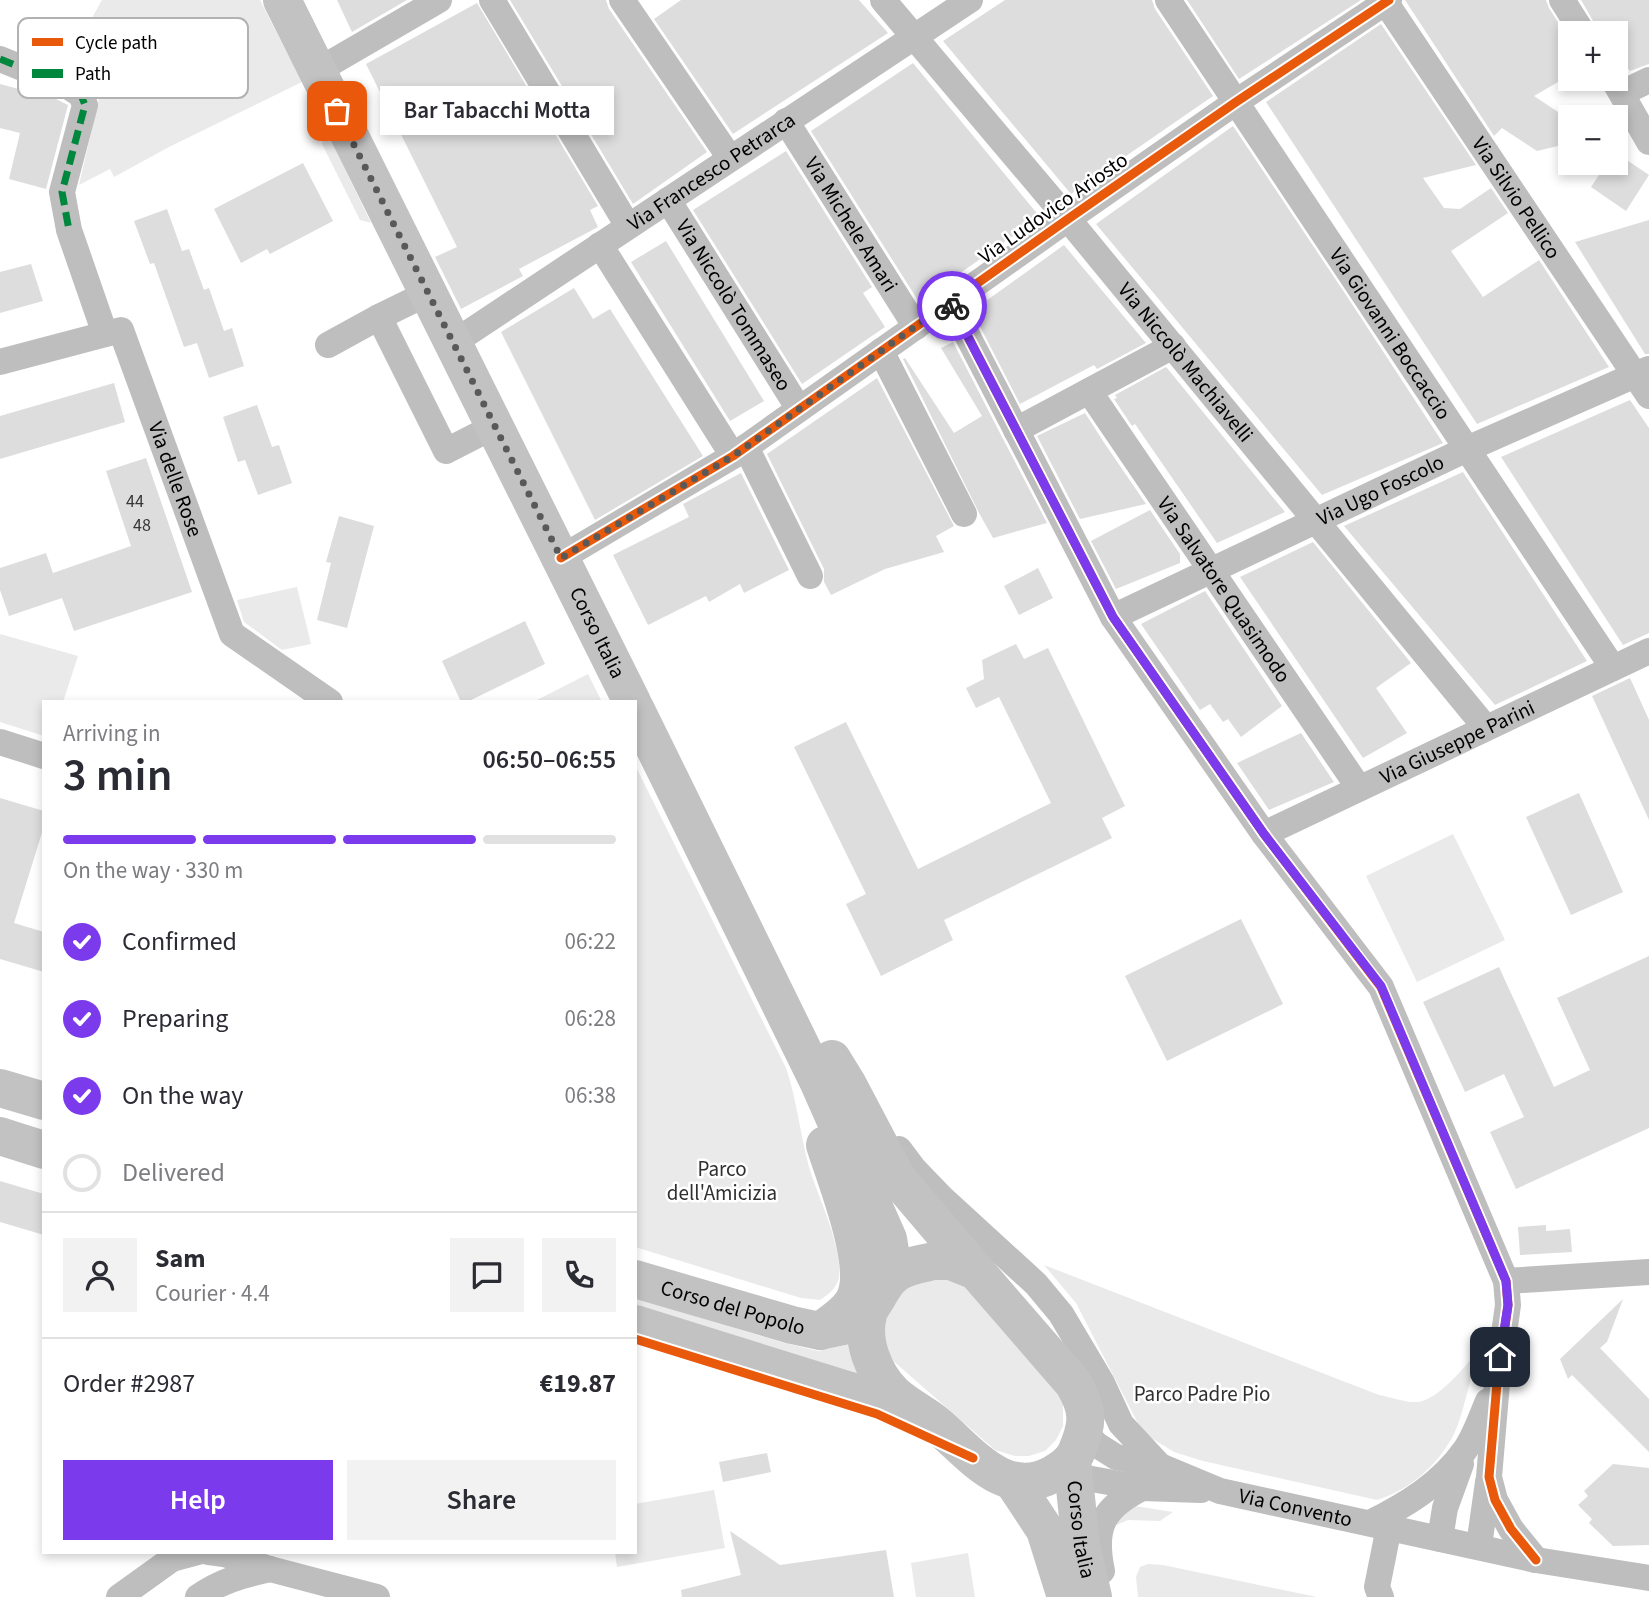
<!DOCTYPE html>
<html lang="en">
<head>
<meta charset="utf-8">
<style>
  body { margin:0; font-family:"Source Sans 3",sans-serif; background:#f2f2f3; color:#2b2b33; height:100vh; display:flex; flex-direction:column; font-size:26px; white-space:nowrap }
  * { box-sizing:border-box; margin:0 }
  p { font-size:23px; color:#7c7c81 }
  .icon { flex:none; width:38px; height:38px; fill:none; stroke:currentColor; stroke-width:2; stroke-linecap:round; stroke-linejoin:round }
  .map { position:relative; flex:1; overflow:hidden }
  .side { position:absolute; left:42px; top:700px; width:595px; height:854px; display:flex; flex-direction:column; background:#fff; border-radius:0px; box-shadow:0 4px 10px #0003 }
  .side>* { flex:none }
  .buttons { position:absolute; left:1558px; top:21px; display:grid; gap:14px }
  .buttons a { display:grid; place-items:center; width:70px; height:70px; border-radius:0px; background:#fff; box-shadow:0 4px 10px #0003; font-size:35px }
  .pin { position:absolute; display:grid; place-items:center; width:60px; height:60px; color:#fff; margin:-30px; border-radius:14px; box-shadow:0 4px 10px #0006 }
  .courier { position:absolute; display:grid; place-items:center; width:70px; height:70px; margin:-35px; border:5px solid #7c3aed; border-radius:50%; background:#fff; color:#222; box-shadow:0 2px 9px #0007 }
  .bubble { position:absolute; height:49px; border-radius:0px; background:#fff; box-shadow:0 4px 10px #0003; font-size:23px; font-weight:600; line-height:49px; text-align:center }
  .overview em { font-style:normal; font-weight:600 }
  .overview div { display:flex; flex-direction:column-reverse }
  .overview { display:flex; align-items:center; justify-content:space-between; height:119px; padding:0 21px }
  h1 { font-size:46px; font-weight:600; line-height:52px }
  .bar { display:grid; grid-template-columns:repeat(4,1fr); gap:10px 7px; align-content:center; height:84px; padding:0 21px }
  .bar i { height:9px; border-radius:5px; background:#e1e1e2 }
  .bar .selected { background:#7c3aed }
  .bar p { grid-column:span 4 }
  .line { display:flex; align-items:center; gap:18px; padding:0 21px; border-top:2px solid #e1e1e2 }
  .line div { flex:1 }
  .round { display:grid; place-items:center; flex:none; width:74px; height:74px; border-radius:0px; background:#f2f2f3 }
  ol { padding:0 21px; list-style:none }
  li { display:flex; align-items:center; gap:21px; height:77px }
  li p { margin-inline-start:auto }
  li .icon { padding:7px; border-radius:50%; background:#7c3aed; color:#fff; stroke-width:4 }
  li:last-child { color:#7c7c81 }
  li i { width:38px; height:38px; border:4px solid #e1e1e2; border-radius:50% }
  .cta { display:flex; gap:14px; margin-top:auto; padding:14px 21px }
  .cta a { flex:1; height:80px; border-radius:0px; background:#7c3aed; color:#fff; font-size:28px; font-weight:600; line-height:80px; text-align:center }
  .cta a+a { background:#f2f2f3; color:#2b2b33 }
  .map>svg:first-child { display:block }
  .green { fill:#eaeaea }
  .building { fill:#ddd }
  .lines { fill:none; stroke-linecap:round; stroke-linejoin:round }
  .street { stroke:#bebebe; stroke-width:26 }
  .secondary { stroke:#c2c2c2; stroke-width:38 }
  .quiet { stroke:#00873e; stroke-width:7; stroke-dasharray:14 7; stroke-linecap:butt }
  .cycleway-casing { stroke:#fff; stroke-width:13 }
  .cycleway { stroke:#e8590c; stroke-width:9 }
  .done { stroke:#595959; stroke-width:7; stroke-dasharray:0 12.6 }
  .route { stroke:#7c3aed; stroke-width:9 }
  .labels { text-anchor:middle; stroke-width:5; stroke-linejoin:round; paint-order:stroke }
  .number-label { font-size:18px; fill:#373737 }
  .street-label { font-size:21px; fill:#000; stroke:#fff }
  .park-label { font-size:21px; fill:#303030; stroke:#fff }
  .key { fill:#fff; stroke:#b2b2b2; stroke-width:2 }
  .key-label { font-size:19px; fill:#000 }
</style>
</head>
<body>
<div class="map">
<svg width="1649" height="1597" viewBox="0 0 1649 1597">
  <rect width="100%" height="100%" fill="#fff"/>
  <path class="green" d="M102 0H260L302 82 169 147 114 177 110 169 79 185 99 98 87 75 63 69Z
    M326 130 371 223 360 220 322 144Z
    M297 587 311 644 282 650 244 622 237 600Z
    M0 634 78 656 63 702H44V736L0 722Z
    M588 674 602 702H533Z
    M635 765 786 1068C797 1100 800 1134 809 1167 818 1197 842 1245 839 1276 838 1287 829 1294 820 1300L801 1298 635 1247Z
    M1453 834 1505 940 1417 982 1366 876Z
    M1044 1265 1379 1395C1391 1397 1406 1403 1417 1402 1438 1401 1466 1365 1479 1350 1471 1374 1464 1413 1454 1434 1438 1465 1410 1490 1377 1500L1203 1461 1174 1452 1143 1433 1076 1303Z
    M914 1278H955L976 1293 1063 1401V1426L1056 1440 1045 1451 1029 1456H1015L995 1450 891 1359 882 1331 885 1315Z
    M635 1298 781 1342 818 1351 850 1344 865 1382 635 1313Z
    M714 1490 725 1548 617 1567 615 1552H635V1504Z
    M1135 1506 1173 1512 1160 1521 1128 1520 1114 1526V1519Z
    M968 1553 975 1597H916L911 1563Z
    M1148 1564 1163 1565 1317 1597H1138L1136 1577 1140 1567Z"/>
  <path class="building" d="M337 0H407L352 32Z
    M510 0H606L609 9 707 152 633 204Z
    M681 0H859L888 33 733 134 654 19Z
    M1005 0H1152L1155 9 1213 96 1071 194 943 41Z
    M1187 0H1361L1239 79Z
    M1405 0H1546L1549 8 1570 41V75L1534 96 1570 120V143L1537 151 1502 128 1494 136Z
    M1581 0H1649V64L1630 71 1615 53V33H1600Z
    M477 3 598 206 590 210 598 227 519 269 523 276 461 309 435 257 457 247 366 64Z
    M1381 24 1476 165 1423 178 1444 208 1460 209 1491 188 1508 213 1451 251 1483 297 1539 260 1609 367 1477 424 1266 102Z
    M913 63 1040 217 919 302 811 131Z
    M0 84 56 99 68 105 46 189 9 179 20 133 0 128Z
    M1233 126 1348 298 1443 443 1322 495 1096 224Z
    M786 151 872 287 863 293 885 327 802 384 693 210Z
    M1615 152 1649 175 1626 211 1591 187 1607 163H1615Z
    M303 163 333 221 270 254 267 249 241 263 214 209Z
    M167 209 182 251 189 249 204 290 209 288 224 331 232 328 244 366 209 378 197 343 184 347 154 263 150 264 134 221Z
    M1649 220V354H1645L1575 242Z
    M666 241 764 401 730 421 631 262Z
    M1064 245 1146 343 1097 369 1094 365 1020 404 972 311Z
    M31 264 43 301 0 313V272Z
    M574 288 593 319 610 309 703 456 595 520 501 332Z
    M953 342 1002 437 1047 523 993 538 979 513 903 359 905 358 954 433 982 416 941 348Z
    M1166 367 1167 368 1285 512 1217 543 1135 424 1132 426 1114 399 1117 398 1115 395Z
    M877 378 954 526 936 536 944 552 885 569 831 595 824 582V569L767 454Z
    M114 383 125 422 0 459V416Z
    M1630 400 1649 428V633L1623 645 1501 457Z
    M257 405 272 447 279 445 292 483 258 495 245 460 238 462 223 417Z
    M1085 413 1105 444 1146 504 1080 519 1037 436Z
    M146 458 192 592 74 631 62 598 9 616 0 590V568L46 553 53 573 131 546 106 471Z
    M1463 472 1587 661 1495 705 1344 526Z
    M741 473 789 570 744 593 740 584 709 602 706 596 648 625 613 555 689 517 683 504Z
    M1150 510 1180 554V563L1116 589 1091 541Z
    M339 516 374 526 347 628 317 620 331 563 326 562Z
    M1313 542 1411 663 1376 688 1407 733 1363 758 1240 577Z
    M1038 568 1053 598 1019 615 1004 586Z
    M1205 591 1282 706 1241 737 1228 719 1223 722 1210 704 1200 710 1141 624Z
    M525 621 545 664 467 702H461L442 661Z
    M1016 644 1024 659 1048 648 1125 806 1102 818 1112 838 944 920 953 940 881 976 846 904 866 894 794 747 846 722 918 869 1051 803 999 697 976 708 966 688 984 679 982 660Z
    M1630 678 1649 720V820L1592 696Z
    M1301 733 1334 782 1269 810 1237 763Z
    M1579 793 1623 892 1571 915 1526 817Z
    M0 798 44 811V826L14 923 44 932V972L0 959Z
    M1241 919 1283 1004 1167 1061 1125 976Z
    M1649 956V1128L1516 1189 1490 1132 1524 1117 1504 1074 1465 1092 1423 1002 1499 967 1554 1087 1590 1070 1557 998Z
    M0 1181 44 1194V1235L0 1222Z
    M1546 1225V1231L1570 1229 1572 1252 1520 1255 1518 1227Z
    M1623 1299 1607 1342 1600 1348 1649 1399V1452L1572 1375 1568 1379 1560 1359Z
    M767 1453 771 1472 723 1482 719 1462Z
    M1613 1464 1649 1468V1545L1613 1546 1589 1523 1592 1519 1578 1505 1588 1496 1584 1491Z
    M730 1531 780 1565 886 1550 894 1597H682L681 1590 741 1575Z"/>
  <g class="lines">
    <g class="street">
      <path d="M492 0 628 226"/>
      <path d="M622 0 730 158"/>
      <path id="s1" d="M883 0 1068 219 1486 728"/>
      <path id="s2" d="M1168 0 1613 668"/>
      <path id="s3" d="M1384 0 1649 396"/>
      <path d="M1562 0 1583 33"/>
      <path d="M0 59 69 87 81 95 85 105 62 192 69 230 105 334"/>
      <path d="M317 71 439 0"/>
      <path d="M1613 79 1649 142"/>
      <path d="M1622 93 1649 80"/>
      <path id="s4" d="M786 121 916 327"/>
      <path id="s5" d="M668 200 799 409"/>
      <path d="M600 245 733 456"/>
      <path d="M428 293 379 317 446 451 495 426"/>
      <path d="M950 302 1113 617 1264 834 1381 987 1506 1281 1508 1305 1497 1383 1489 1477 1495 1500 1511 1529 1536 1560"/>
      <path id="s6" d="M453 343 970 0"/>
      <path d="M328 345 379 317"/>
      <path d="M881 351 964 514"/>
      <path id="s7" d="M0 362 121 330 232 634 330 702"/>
      <path id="s8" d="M1089 391 1359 788"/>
      <path d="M1016 430 1173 346"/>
      <path d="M746 447 810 576"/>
      <path d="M561 558 733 456 1068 219 1236 102 1389 0"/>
      <path id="s9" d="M1113 617 1467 449 1649 369"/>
      <path d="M0 742 44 756"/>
      <path id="s10" d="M1264 834 1649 651"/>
      <path d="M899 1149 914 1169 941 1197 1036 1284 1061 1314 1102 1383 1121 1424 1160 1466"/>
      <path d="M1506 1281 1649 1272"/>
      <path id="s11" d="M1084 1432 1097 1445 1116 1457 1160 1466 1220 1491 1536 1560 1649 1578"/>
      <path d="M1059 1477 1075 1476 1142 1488 1201 1490"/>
      <path d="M1370 1523C1406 1505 1441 1484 1465 1450 1475 1436 1481 1417 1488 1401"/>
      <path d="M1440 1539 1445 1508 1461 1464"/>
      <path d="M1479 1546 1488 1482"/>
      <path d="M209 1552 224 1554 270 1569 377 1597"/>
      <path d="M1102 1571C1093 1528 1102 1508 1142 1488"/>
      <path d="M119 1597 172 1559 198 1552"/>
      <path d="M198 1597C221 1581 243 1575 270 1569"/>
      <path d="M1381 1597 1377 1587 1389 1527"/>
    </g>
    <g class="secondary">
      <path id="s12" d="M282 0 632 702"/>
      <path d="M635 708 819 1083 888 1239 894 1274"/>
      <path d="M832 1059 848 1085 897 1178 976 1271"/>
      <path d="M0 1088 44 1101"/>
      <path d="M0 1136 44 1150"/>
      <path d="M934 1261H951L976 1271 1073 1383C1090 1411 1088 1425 1076 1453 1071 1463 1062 1469 1053 1474 1004 1501 970 1452 936 1424 923 1413 905 1405 893 1393 874 1374 861 1341 868 1315 869 1309 875 1302 878 1296 882 1289 887 1280 894 1275 904 1266 920 1264 934 1261Z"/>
      <path id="s13" d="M635 1279 792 1325 820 1331 844 1326"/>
      <path d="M635 1324 882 1401 909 1413"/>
      <path d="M820 1331C832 1322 845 1315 853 1302 873 1269 836 1181 825 1145"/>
      <path id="s14" d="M1072 1460 1081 1545 1093 1597"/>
      <path d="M1014 1483 1045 1530 1066 1597"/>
    </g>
    <path class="quiet" d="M0 59 69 87 81 95 85 105 62 192 69 230"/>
    <defs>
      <path id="cycleway" d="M950 302 1113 617 1264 834 1381 987 1506 1281 1508 1305 1497 1383 1489 1477 1495 1500 1511 1529 1536 1560
        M561 558 733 456 1068 219 1236 102 1389 0
        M635 1339 877 1414 973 1458"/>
    </defs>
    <use href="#cycleway" class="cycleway-casing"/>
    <use href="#cycleway" class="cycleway"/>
  </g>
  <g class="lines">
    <path class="done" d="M337 111 561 558 733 456 950 302 952 306"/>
    <path class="route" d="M952 306 1113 617 1264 834 1381 986 1506 1281 1508 1305 1500 1357"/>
  </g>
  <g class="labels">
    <g class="number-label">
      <text x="135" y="507">44</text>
      <text x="142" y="531">48</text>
    </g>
    <g class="street-label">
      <text dy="7" stroke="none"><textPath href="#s6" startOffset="310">Via Francesco Petrarca</textPath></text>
      <text dy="7" stroke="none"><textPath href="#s3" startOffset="238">Via Silvio Pellico</textPath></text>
      <text transform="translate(1053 208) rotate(-35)" y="7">Via Ludovico Ariosto</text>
      <text dy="7" stroke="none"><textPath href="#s4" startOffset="122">Via Michele Amari</textPath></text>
      <text dy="7" stroke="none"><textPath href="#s5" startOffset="124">Via Niccolò Tommaseo</textPath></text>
      <text dy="7" stroke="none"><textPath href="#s2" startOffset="401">Via Giovanni Boccaccio</textPath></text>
      <text dy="7" stroke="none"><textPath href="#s1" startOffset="472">Via Niccolò Machiavelli</textPath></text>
      <text dy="7" stroke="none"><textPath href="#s7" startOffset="284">Via delle Rose</textPath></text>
      <text dy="7" stroke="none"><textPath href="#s9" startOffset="296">Via Ugo Foscolo</textPath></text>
      <text dy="7" stroke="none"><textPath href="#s8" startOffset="240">Via Salvatore Quasimodo</textPath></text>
      <text dy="7" stroke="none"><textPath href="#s12" startOffset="707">Corso Italia</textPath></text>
      <text dy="7" stroke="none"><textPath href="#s10" startOffset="214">Via Giuseppe Parini</textPath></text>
      <text dy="7" stroke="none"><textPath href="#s13" startOffset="102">Corso del Popolo</textPath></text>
      <text dy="7" stroke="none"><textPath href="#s11" startOffset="228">Via Convento</textPath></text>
      <text dy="7" stroke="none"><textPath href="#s14" startOffset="70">Corso Italia</textPath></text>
    </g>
    <g class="park-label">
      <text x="722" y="1176">Parco<tspan x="722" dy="24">dell'Amicizia</tspan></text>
      <text x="1202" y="1401">Parco Padre Pio</text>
    </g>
  </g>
  <rect x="18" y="18" width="230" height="80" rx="10" class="key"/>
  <rect x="32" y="38" width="31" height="8" fill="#e8590c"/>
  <rect x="32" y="69" width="31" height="9" fill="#00873e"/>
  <g class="key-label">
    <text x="75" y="49">Cycle path</text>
    <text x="75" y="80">Path</text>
  </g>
</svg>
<div class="buttons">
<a>+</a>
<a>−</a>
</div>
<div class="pin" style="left:337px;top:111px;background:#ea580c"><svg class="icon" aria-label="bag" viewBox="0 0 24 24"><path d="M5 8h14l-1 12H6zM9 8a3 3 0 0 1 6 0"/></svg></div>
<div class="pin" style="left:1500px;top:1357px;background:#1f2937"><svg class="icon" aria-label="home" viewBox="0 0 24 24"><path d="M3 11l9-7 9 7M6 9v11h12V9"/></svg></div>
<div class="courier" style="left:952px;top:306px"><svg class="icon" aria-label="bike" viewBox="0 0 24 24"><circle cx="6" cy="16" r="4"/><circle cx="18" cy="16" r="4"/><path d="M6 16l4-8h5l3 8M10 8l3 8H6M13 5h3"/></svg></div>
<div class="bubble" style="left:380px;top:86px;width:234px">Bar Tabacchi Motta</div>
<section class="side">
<div class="overview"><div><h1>3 min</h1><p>Arriving in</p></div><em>06:50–06:55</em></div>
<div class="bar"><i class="selected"></i><i class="selected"></i><i class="selected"></i><i></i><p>On the way · 330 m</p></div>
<ol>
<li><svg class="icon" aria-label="check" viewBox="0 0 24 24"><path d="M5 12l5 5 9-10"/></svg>Confirmed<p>06:22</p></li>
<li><svg class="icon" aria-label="check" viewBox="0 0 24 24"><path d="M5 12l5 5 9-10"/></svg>Preparing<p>06:28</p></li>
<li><svg class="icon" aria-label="check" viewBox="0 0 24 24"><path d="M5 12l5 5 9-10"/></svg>On the way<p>06:38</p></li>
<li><i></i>Delivered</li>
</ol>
<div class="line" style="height:126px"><a class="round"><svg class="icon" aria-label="person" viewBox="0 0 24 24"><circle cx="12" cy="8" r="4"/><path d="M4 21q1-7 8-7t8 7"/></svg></a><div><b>Sam</b><p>Courier · 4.4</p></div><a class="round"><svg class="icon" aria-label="chat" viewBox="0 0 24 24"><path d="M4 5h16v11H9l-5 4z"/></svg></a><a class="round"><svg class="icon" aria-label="phone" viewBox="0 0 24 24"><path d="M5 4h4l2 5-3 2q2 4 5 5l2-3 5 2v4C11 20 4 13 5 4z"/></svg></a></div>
<div class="line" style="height:91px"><div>Order #2987</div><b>€19.87</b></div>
<div class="cta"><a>Help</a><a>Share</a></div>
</section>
</div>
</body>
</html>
